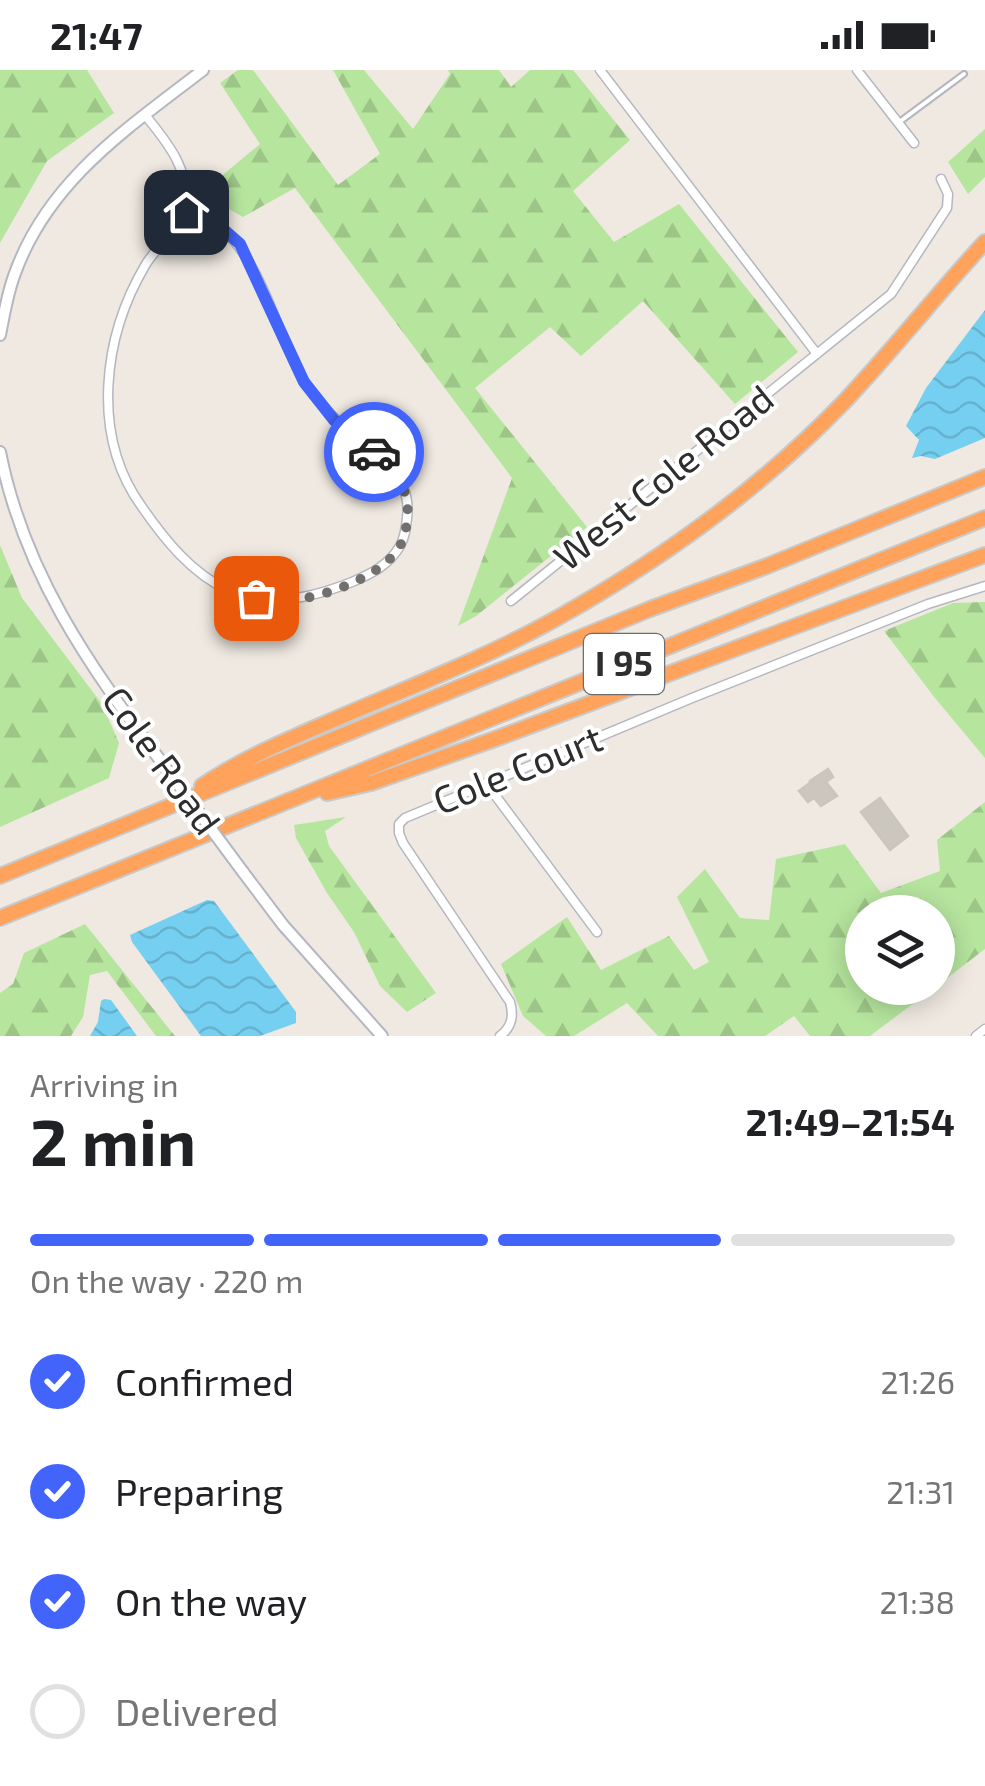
<!DOCTYPE html>
<html lang="en">
<head>
<meta charset="utf-8">
<style>
  body { margin:0; font-family:"Exo 2",sans-serif; background:#f6f6f6; color:#202124; height:100vh; display:flex; flex-direction:column; font-size:38px; white-space:nowrap }
  * { box-sizing:border-box; margin:0 }
  p { font-size:32px; color:#757577 }
  .icon { flex:none; width:55px; height:55px; fill:none; stroke:currentColor; stroke-width:2; stroke-linecap:round; stroke-linejoin:round }
  .map { position:relative; height:966px; overflow:hidden }
  .side { display:flex; flex-direction:column; background:#fff; flex:1 }
  .side>* { flex:none }
  .tools { position:absolute; left:845px; top:825px; display:grid; gap:20px }
  .tools a { display:grid; place-items:center; width:110px; height:110px; border-radius:50%; background:#fff; box-shadow:0 5px 25px #0003; font-size:50px }
  .pin { position:absolute; display:grid; place-items:center; width:85px; height:85px; color:#fff; margin:-42px; border-radius:20px; box-shadow:0 5px 15px #0006 }
  .courier { position:absolute; display:grid; place-items:center; width:100px; height:100px; margin:-50px; border:8px solid #4264fb; border-radius:50%; background:#fff; color:#222; box-shadow:0 2px 12px #0007 }
  .summary em { font-style:normal; font-weight:700 }
  .summary div { display:flex; flex-direction:column-reverse }
  .summary { display:flex; align-items:center; justify-content:space-between; height:170px; padding:0 30px }
  h1 { font-size:65px; font-weight:700; line-height:75px }
  .bar { display:grid; grid-template-columns:repeat(4,1fr); gap:15px 10px; align-content:center; height:120px; padding:0 30px }
  .bar i { height:12px; border-radius:8px; background:#e0e0e0 }
  .bar .on { background:#4264fb }
  .bar p { grid-column:span 4 }
  ol { padding:0 30px; list-style:none }
  li { display:flex; align-items:center; gap:30px; height:110px }
  li p { margin-inline-start:auto }
  li .icon { padding:10px; border-radius:50%; background:#4264fb; color:#fff; stroke-width:4 }
  li:last-child { color:#757577 }
  li i { width:55px; height:55px; border:5px solid #e0e0e0; border-radius:50% }
  .status { display:flex; justify-content:space-between; align-items:center; height:70px; padding:0 50px; background:#fff; direction:ltr }
  .status svg { height:28px; fill:currentColor }
  .map>svg:first-child { display:block }
  .forest { fill:url(#forest-firs) }
  .water { fill:url(#water-waves) }
  .building { fill:#cbc7bf; stroke:#cbc5ba; stroke-width:2.5 }
  .lines { fill:none; stroke-linecap:round; stroke-linejoin:round }
  .service-casing { stroke:#b4b7c1; stroke-width:8 }
  .minor-casing { stroke:#b4b7c1; stroke-width:11 }
  .tertiary-casing { stroke:#b4b7c1; stroke-width:14 }
  .motorway-casing { stroke:#c9c9c9; stroke-width:18 }
  .service { stroke:#fff; stroke-width:4 }
  .minor { stroke:#fff; stroke-width:8 }
  .tertiary { stroke:#fff; stroke-width:10 }
  .motorway { stroke:#ffa35c; stroke-width:14 }
  .tertiary-bridge-casing { stroke:#b4b7c1; stroke-width:14; stroke-linecap:butt }
  .tertiary-bridge { stroke:#fff; stroke-width:10 }
  .done { stroke:#726f6d; stroke-width:10; stroke-dasharray:0 18 }
  .route { stroke:#4264fb; stroke-width:12 }
  .labels { text-anchor:middle; stroke-width:8; stroke-linejoin:round; paint-order:stroke }
  .shield { fill:#fff; stroke:#6d6d6d; stroke-width:2.5 }
  .shield-label { font-size:35px; font-weight:bold; fill:#2e2e2e }
  .street-label { font-size:38px; fill:#2e2e2e; stroke:#fff }
</style>
</head>
<body>
<div class="status"><b>21:47</b><svg viewBox="0 0 49 12"><path d="M0 12V9h3v3zM5 12V6h3v6zM10 12V3h3v9zM15 12V0h3v12zM26 1h20v11H26zM47 4h2v5h-2z"/></svg></div>
<div class="map">
<svg width="985" height="966" viewBox="0 0 985 966">
  <defs>
    <pattern id="forest-firs" width="22" height="20" patternUnits="userSpaceOnUse" patternTransform="scale(2.5)"><rect width="22" height="20" fill="#b6e59e"/><path d="M5 1l3.5 6h-7zM16 11l3.5 6h-7z" fill="#9dc588"/></pattern>
    <pattern id="water-waves" width="16" height="10" patternUnits="userSpaceOnUse" patternTransform="scale(2.5)"><rect width="16" height="10" fill="#75cff0"/><path d="M0 5q4-4 8 0t8 0" fill="none" stroke="#66b2ce"/></pattern>
  </defs>
  <rect width="100%" height="100%" fill="#efe9e1"/>
  <path class="forest" d="M0 0H87L114 43 47 91 0 173Z
    M238 0H253L338 115 380 84 333 0H364L413 59 450 4 448 0H499L511 17 530 0H573L630 70 573 121 614 172 679 134 798 282 735 334 643 231 581 286 550 257 475 318 587 457 476 546 458 556 512 408 295 118 243 147 201 123 260 74 220 13Z
    M985 59V107L968 124 948 92Z
    M0 475 22 528 102 634 119 673 109 708 0 757Z
    M985 532V688L935 628 884 561 953 533Z
    M985 732V879L938 915V842H862V918H934L870 966H810L794 946 765 966H658L627 933 574 966H546L523 946 501 894 567 847 601 900 669 866 694 900 709 892 677 827 705 799 740 848 769 850 776 789 845 774 881 823 940 801 937 770Z
    M346 747 325 761 329 776 436 923 407 942 380 916 354 862 327 823 296 768 294 755Z
    M85 854 175 966H156L107 901 90 905 83 947 71 966H0V923L13 914 24 883Z"/>
  <path class="water" d="M985 240V368L935 389 921 386 912 388 919 370 906 356 926 318Z
    M207 830 214 831 296 942V953L260 966H201L132 872 130 865Z
    M104 929 111 930 137 966H90L98 952 101 931Z"/>
  <path class="building" d="M828 699 833 707 826 712 837 726 821 736 814 728 808 732 799 721 811 712 810 711Z
    M880 728 908 766 890 780 861 742Z"/>
  <g class="lines">
    <defs>
      <path id="service" d="M898 53 964 4"/>
      <path id="minor" d="M600 0 817 284
        M857 0 914 73
        M145 45C167 72 191 100 185 139 184 149 154 181 146 194 103 266 90 365 142 437 164 469 192 504 228 520 270 538 311 528 352 512 371 504 389 495 400 476 405 467 406 458 407 448 410 427 401 408 386 393 359 367 327 347 306 314 272 262 257 152 185 142
        M511 531 891 224 947 138 948 124 941 109
        M486 713 597 862
        M500 966C512 957 514 946 510 932L403 773 399 763V754L405 748 692 628 928 534 985 516
        M976 966 985 959"/>
      <path id="tertiary" d="M0 265C4 245 7 225 14 206 47 111 128 58 203 0
        M0 382C24 503 88 594 160 690
        M243 802 283 855 382 966"/>
      <path id="motorway" d="M202 716C243 688 292 668 338 648 412 616 488 587 559 547 662 489 762 417 844 332 893 280 937 224 985 172
        M327 723 371 713 495 669 985 485
        M0 806 650 539 767 496 985 407
        M0 848 985 448"/>
    </defs>
    <use href="#service" class="service-casing"/>
    <use href="#minor" class="minor-casing"/>
    <use href="#tertiary" class="tertiary-casing"/>
    <use href="#motorway" class="motorway-casing"/>
    <use href="#service" class="service"/>
    <use href="#minor" class="minor"/>
    <use href="#tertiary" class="tertiary"/>
    <use href="#motorway" class="motorway"/>
    <defs>
      <path id="tertiary-bridge" d="M160 690 243 802"/>
    </defs>
    <use href="#tertiary-bridge" class="tertiary-bridge-casing"/>
    <use href="#tertiary-bridge" class="tertiary-bridge"/>
  </g>
  <g class="lines">
    <path class="done" d="M256 528C267 529 277 531 288 530 321 529 380 507 398 479 405 469 406 460 407 449 411 420 395 401 374 382"/>
    <path class="route" d="M186 142 198 144 215 152 240 174 304 312 334 350 374 382"/>
  </g>
  <g class="labels">
    <rect class="shield" x="584" y="564" width="80" height="60" rx="8"/>
    <g class="shield-label">
      <text x="624" y="606">I 95</text>
    </g>
    <g class="street-label">
      <text transform="translate(664 408) rotate(-39)" y="13">West Cole Road</text>
      <text transform="translate(161 691) rotate(54)" y="13">Cole Road</text>
      <text transform="translate(518 700) rotate(-22)" y="13">Cole Court</text>
    </g>
  </g>
</svg>
<div class="tools">
<a><svg class="icon" aria-label="layers" viewBox="0 0 24 24"><path d="M12 4l9 5-9 5-9-5zM3 14l9 5 9-5"/></svg></a>
</div>
<div class="pin" style="left:256px;top:528px;background:#ea580c"><svg class="icon" aria-label="bag" viewBox="0 0 24 24"><path d="M5 8h14l-1 12H6zM9 8a3 3 0 0 1 6 0"/></svg></div>
<div class="pin" style="left:186px;top:142px;background:#1f2937"><svg class="icon" aria-label="home" viewBox="0 0 24 24"><path d="M3 11l9-7 9 7M6 9v11h12V9"/></svg></div>
<div class="courier" style="left:374px;top:382px"><svg class="icon" aria-label="car" viewBox="0 0 24 24"><path d="M5 17H2v-5l4-1 3-4h7l3 4 3 1v5h-3M9 17h6M6 11h13"/><circle cx="7" cy="17" r="2"/><circle cx="17" cy="17" r="2"/></svg></div>
</div>
<section class="side">
<div class="summary"><div><h1>2 min</h1><p>Arriving in</p></div><em>21:49–21:54</em></div>
<div class="bar"><i class="on"></i><i class="on"></i><i class="on"></i><i></i><p>On the way · 220 m</p></div>
<ol>
<li><svg class="icon" aria-label="check" viewBox="0 0 24 24"><path d="M5 12l5 5 9-10"/></svg>Confirmed<p>21:26</p></li>
<li><svg class="icon" aria-label="check" viewBox="0 0 24 24"><path d="M5 12l5 5 9-10"/></svg>Preparing<p>21:31</p></li>
<li><svg class="icon" aria-label="check" viewBox="0 0 24 24"><path d="M5 12l5 5 9-10"/></svg>On the way<p>21:38</p></li>
<li><i></i>Delivered</li>
</ol>
</section>
</body>
</html>
